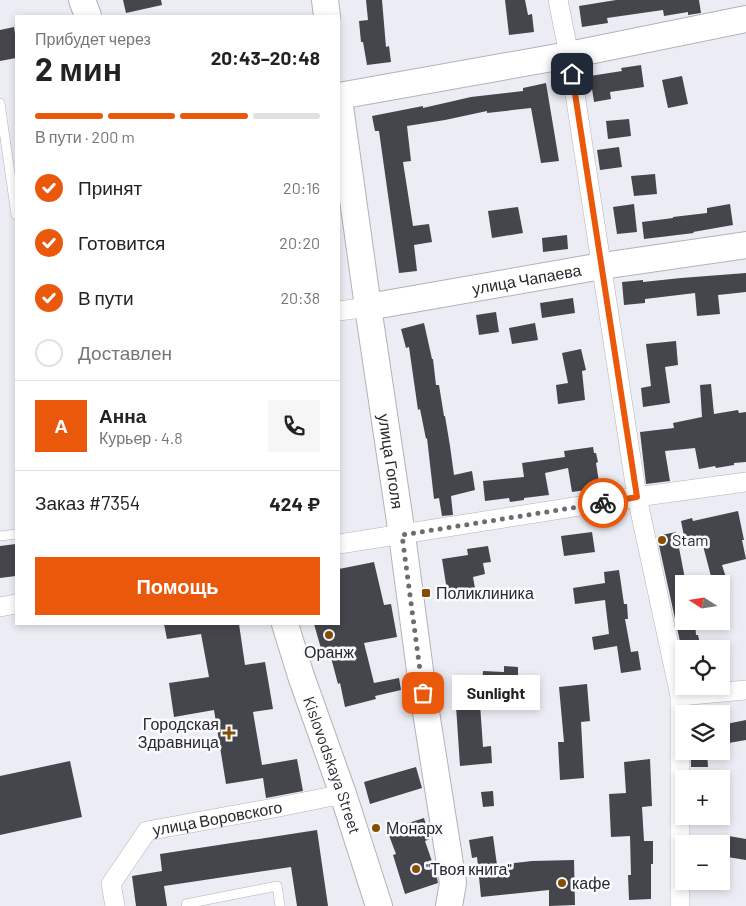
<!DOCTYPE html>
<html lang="ru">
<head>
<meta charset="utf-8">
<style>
  body { margin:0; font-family:Barlow,sans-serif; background:#f6f6f6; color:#222; height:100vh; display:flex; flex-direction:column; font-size:19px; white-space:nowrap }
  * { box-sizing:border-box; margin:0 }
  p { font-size:16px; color:#767676 }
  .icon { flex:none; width:28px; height:28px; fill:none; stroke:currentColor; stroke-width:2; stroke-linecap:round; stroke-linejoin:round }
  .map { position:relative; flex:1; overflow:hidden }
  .panel { position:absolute; left:15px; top:15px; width:325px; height:610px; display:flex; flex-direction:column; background:#fff; border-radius:0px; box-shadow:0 2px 8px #0003 }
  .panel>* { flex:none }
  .needle { width:32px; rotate:282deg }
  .controls { position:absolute; left:675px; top:575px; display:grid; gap:10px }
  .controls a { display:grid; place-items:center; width:55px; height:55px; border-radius:0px; background:#fff; box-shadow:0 2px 8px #0003; font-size:25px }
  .pin { position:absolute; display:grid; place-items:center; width:42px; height:42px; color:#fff; margin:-21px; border-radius:10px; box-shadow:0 2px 8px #0006 }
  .courier { position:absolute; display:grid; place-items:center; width:50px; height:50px; margin:-25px; border:4px solid #ea580c; border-radius:50%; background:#fff; color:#222; box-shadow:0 1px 6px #0007 }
  .bubble { position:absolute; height:35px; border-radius:0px; background:#fff; box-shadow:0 2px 8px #0003; font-size:16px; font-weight:700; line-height:35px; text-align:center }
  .head em { font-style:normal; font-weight:700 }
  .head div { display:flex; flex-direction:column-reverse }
  .head { display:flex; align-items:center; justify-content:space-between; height:85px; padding:0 20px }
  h1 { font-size:32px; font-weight:700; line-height:38px }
  .bar { display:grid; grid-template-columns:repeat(4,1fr); gap:8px 5px; align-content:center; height:60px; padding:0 20px }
  .bar i { height:6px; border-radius:4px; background:#e0e0e0 }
  .bar .selected { background:#ea580c }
  .bar p { grid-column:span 4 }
  .line { display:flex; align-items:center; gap:12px; padding:0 20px; border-top:1px solid #e0e0e0 }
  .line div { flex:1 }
  .round { display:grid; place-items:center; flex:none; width:52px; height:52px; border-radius:0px; background:#f6f6f6 }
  ol { padding:0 20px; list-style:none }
  li { display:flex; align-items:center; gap:15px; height:55px }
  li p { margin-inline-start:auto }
  li .icon { padding:5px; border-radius:50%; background:#ea580c; color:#fff; stroke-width:4 }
  li:last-child { color:#767676 }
  li i { width:28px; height:28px; border:2px solid #e0e0e0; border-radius:50% }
  .cta { display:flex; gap:10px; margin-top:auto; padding:10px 20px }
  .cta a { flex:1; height:58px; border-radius:0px; background:#ea580c; color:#fff; font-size:20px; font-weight:700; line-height:58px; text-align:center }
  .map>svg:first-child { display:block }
  .building { fill:#45454c }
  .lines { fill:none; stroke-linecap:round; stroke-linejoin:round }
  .lane-casing { stroke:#b2b2ba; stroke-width:10 }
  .street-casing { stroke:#b2b2ba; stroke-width:20 }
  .secondary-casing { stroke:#b2b2ba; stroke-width:28 }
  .lane { stroke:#fff; stroke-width:9 }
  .street { stroke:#fff; stroke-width:19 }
  .secondary { stroke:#fff; stroke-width:26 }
  .done { stroke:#6d6d71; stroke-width:5; stroke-dasharray:0 9 }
  .route { stroke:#ea580c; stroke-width:6 }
  .poi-dot { fill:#864e00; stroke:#f9faff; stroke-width:2 }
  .labels { text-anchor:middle; stroke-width:5; stroke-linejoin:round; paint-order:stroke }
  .street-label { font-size:16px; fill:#28282b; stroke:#f9faff }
  .poi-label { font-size:16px; fill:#28282b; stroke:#f9faff; text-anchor:start }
</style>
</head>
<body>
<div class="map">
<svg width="746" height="906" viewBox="0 0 746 906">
  <rect width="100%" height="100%" fill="#ececf4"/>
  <path class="building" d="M123 0H161L162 5 126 13Z
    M366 0H382L386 47 389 46 391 62 367 65 363 42H361L359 21 368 20Z
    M505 0H525L528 15 532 14 534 32 509 35Z
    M616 0H699L701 13 688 15V12L664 16 663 10 607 18 608 23 582 27 579 6Z
    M14 27 16 40V58L0 61V30Z
    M641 65 644 87 610 92 611 99 594 102 590 76 622 71 621 68Z
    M682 76 688 104 668 108 662 80Z
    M546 83 559 161 541 163 531 108 487 113V111L445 120 407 126 411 161 403 162 413 226 429 224 432 242 414 245 417 271 399 273 379 131H375L372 116 423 106V108L471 97 523 91V88Z
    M629 119 631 136 608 139 606 121Z
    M619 147 622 167 600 170 597 150Z
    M655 174 657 194 634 196 631 176Z
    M634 204 637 232 617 234 613 207Z
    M730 204 733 225 693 232 694 233 644 239 642 222 673 218V217L707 213V208Z
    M518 207 523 233 492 238 488 211Z
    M567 235 568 249 543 252 542 238Z
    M746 273V292L718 295 720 314 697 316 695 293 645 299V303L624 305 622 282 643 280V282L681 278Z
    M573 298 575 313 542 318 540 303Z
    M496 312 499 332 479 335 476 315Z
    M424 323 432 359H433L436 385H439L444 416H445L450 446 454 475 472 471 475 490 451 496 453 515 442 516 439 498 434 499 427 438 426 439 420 409 418 410 409 347 406 348 401 329Z
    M535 323 538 340 512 344 509 328Z
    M676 341 678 365 665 367 670 403 643 407 641 388 651 386 646 344Z
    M581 349 586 370 582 371 585 400 558 404 556 385 568 383 562 353Z
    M711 384 714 414 738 410 739 413 746 412V462L734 463V465L716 468 715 466 699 469 695 448 665 451 670 481 646 484 640 432 674 428 673 423 702 417 700 385Z
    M593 447 594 453H596L598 462 596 463 600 488 572 492 568 468 545 473 549 495 524 498V500L510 502 509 498 485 501 483 481 524 477 522 463 565 457 564 451Z
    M738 511 744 540H742L746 559 722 565 728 584H713L701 538 685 541 681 521 692 518 693 521Z
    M592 532 595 552 564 556 561 536Z
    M676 532 686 584H684V621H695L696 635H698L701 649H684V660L657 536Z
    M16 544V576L0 578V546Z
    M488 546 491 562 483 563 485 574 473 577 476 594 448 597 442 559 468 555 467 549Z
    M374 562 384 605 391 604 397 637 364 643 374 683 399 678 401 690 375 696 376 699 345 707 340 683 338 684 329 650 322 652 314 624H339V569Z
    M619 570 624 604H627L628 619H625L631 652 638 651 641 670 621 673 617 646 594 650 592 637 609 634 605 600 575 604 573 588 605 583 604 572Z
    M164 624H239L245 665 265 662 273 709 253 712 262 765 297 759 303 791 266 798 263 778 226 784 214 710 174 717 169 683 209 677 201 634 167 639Z
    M504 666 518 667V685L482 684 483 671 504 672Z
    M587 684 590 721 581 722 584 778 560 780 558 742H564L559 687Z
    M480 704 483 747 491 746 492 763 460 766 456 706Z
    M746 720V740L723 744 721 725Z
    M691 751H707L708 767H691Z
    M650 759 652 806 642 807 644 841H653V864H651V899L629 900 628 875H631L630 836 611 837 609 794 626 793 624 762Z
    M70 761 82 817 0 835V776Z
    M416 767 422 788 370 804 364 782Z
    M493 791 494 806 483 807 481 792Z
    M424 818 430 839 425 841 436 873 438 883 405 894 393 855 396 854 387 830Z
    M317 830 328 906H297L291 867 164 886 167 906H136L132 876 162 871 160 854Z
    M723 835 746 839V860L721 856Z
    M493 836 497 865 532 861 574 860 575 905 549 906V890L481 897 477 857 472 858 469 840Z"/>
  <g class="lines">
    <defs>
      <path id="lane" d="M0 103 16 215
        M0 536 16 534
        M186 904 277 886 280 906"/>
      <g id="street">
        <path d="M558 0 569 55 637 497 680 696V906"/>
        <path d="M339 311 368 307"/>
        <path d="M339 544 637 497 746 482"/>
        <path d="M0 607 16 604"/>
        <path d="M680 696 746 690"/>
        <path id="s1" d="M115 906 111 884 147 831 279 807 343 794"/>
      </g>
      <g id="secondary">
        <path d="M82 0 88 16"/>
        <path d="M325 0 327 16"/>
        <path d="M339 96 569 55 746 19"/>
        <path id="s2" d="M339 99 368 307 402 535 423 693 453 883 449 906"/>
        <path id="s3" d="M368 307 602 266 746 245"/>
        <path id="s4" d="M285 624 301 676 343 794 379 906"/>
      </g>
    </defs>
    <use href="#lane" class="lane-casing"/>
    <use href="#street" class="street-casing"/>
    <use href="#secondary" class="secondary-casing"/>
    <use href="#lane" class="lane"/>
    <use href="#street" class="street"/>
    <use href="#secondary" class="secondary"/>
  </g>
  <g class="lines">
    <path class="done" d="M423 693 402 535 603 503"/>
    <path class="route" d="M572 74 637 497 603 503"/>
  </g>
  <g class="poi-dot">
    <circle cx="662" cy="540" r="5"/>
    <rect x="421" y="588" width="10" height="10" rx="2.5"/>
    <circle cx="329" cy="635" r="5"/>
    <path d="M226.5 725.5h5v5h5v5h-5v5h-5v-5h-5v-5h5z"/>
    <circle cx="376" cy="828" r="5"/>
    <circle cx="416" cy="869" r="5"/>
    <circle cx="562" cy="883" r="5"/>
  </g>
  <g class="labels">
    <g class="street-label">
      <text dy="6" stroke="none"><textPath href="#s3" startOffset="161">улица Чапаева</textPath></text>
      <text dy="6" stroke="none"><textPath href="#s2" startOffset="366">улица Гоголя</textPath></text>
      <text dy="6" stroke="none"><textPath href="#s4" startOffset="149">Kislovodskaya Street</textPath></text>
      <text dy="6" stroke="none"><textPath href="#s1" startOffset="158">улица Воровского</textPath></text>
    </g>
    <g class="poi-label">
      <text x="672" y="546">Stam</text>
      <text x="436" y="599">Поликлиника</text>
      <text x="329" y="658" text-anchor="middle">Оранж</text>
      <text x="219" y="730" text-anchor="end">Городская<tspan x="219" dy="18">Здравница</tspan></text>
      <text x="386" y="834">Монарх</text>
      <text x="426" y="875">"Твоя книга"</text>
      <text x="572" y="889">кафе</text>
    </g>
  </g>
</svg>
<div class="controls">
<a><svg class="needle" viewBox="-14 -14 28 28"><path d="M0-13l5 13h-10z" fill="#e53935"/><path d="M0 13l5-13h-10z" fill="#767676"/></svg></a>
<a><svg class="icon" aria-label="locate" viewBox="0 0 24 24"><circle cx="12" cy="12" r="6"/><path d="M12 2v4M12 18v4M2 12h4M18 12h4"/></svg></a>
<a><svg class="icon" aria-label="layers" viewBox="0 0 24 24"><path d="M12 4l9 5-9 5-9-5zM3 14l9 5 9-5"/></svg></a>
<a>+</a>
<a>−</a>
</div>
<div class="pin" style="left:423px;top:693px;background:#ea580c"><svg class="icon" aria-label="bag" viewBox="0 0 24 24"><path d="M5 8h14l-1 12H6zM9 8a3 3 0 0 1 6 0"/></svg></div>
<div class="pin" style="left:572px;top:74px;background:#1f2937"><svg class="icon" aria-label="home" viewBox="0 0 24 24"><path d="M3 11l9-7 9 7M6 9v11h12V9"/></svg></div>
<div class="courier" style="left:603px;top:503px"><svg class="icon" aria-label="bike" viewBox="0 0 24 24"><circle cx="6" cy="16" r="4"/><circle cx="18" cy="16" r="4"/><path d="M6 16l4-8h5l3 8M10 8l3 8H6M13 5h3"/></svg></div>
<div class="bubble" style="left:452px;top:675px;width:88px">Sunlight</div>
<section class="panel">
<div class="head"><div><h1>2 мин</h1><p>Прибудет через</p></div><em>20:43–20:48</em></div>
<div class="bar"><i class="selected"></i><i class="selected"></i><i class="selected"></i><i></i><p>В пути · 200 m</p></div>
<ol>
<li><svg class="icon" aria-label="check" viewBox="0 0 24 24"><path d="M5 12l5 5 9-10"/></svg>Принят<p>20:16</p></li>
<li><svg class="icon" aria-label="check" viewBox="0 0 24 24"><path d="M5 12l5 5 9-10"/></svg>Готовится<p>20:20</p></li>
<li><svg class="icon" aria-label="check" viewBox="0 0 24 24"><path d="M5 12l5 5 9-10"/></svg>В пути<p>20:38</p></li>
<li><i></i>Доставлен</li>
</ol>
<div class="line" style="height:90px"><b class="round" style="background:#ea580c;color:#fff">А</b><div><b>Анна</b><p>Курьер · 4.8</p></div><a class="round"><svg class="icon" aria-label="phone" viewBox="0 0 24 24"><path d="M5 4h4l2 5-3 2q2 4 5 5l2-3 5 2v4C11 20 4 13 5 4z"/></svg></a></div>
<div class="line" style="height:65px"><div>Заказ #7354</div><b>424 ₽</b></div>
<div class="cta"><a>Помощь</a></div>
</section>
</div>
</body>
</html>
